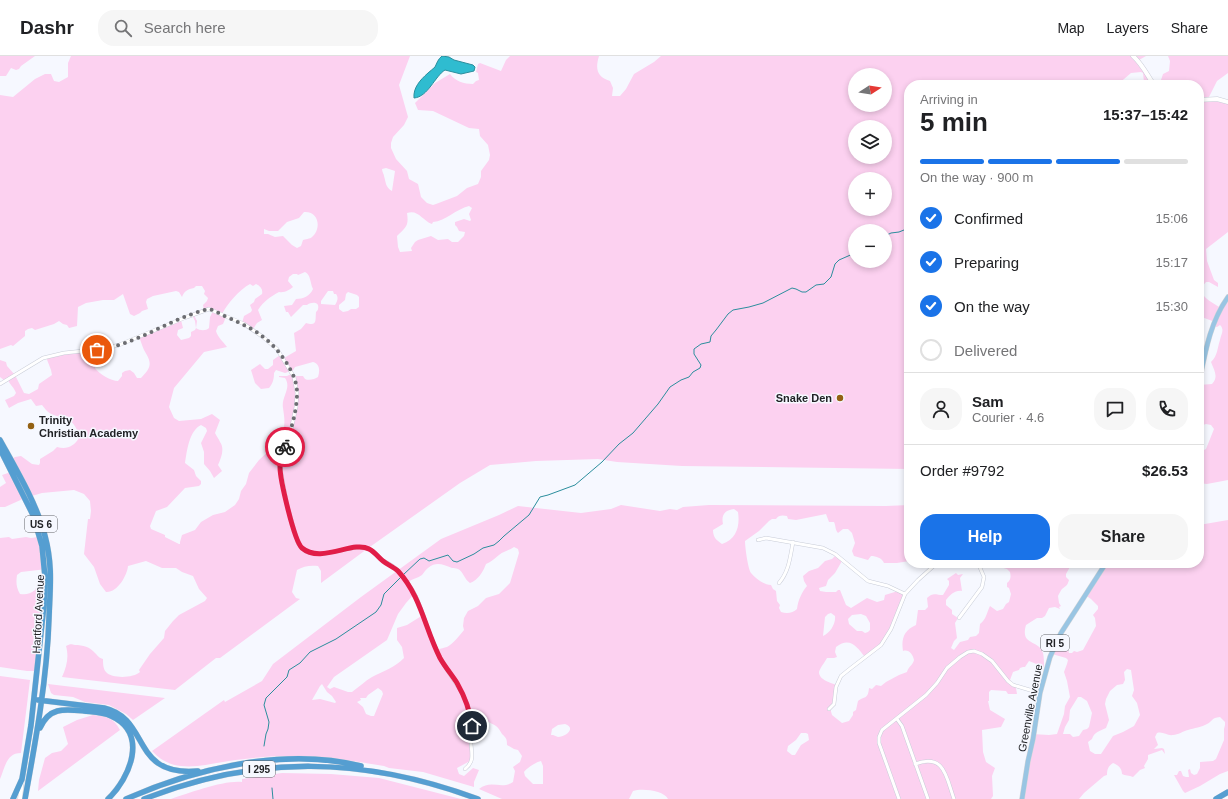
<!DOCTYPE html>
<html lang="en">
<head>
<meta charset="utf-8">
<style>
  body { margin:0; font-family:Arial,sans-serif; background:#f6f6f6; color:#202124; height:100vh; display:flex; flex-direction:column; font-size:15px; white-space:nowrap }
  * { box-sizing:border-box; margin:0 }
  p { font-size:13px; color:#757577 }
  .icon { flex:none; width:22px; height:22px; fill:none; stroke:currentColor; stroke-width:2; stroke-linecap:round; stroke-linejoin:round }
  .map { position:relative; flex:1; overflow:hidden }
  .drawer { position:absolute; left:904px; top:24px; width:300px; height:488px; display:flex; flex-direction:column; background:#fff; border-radius:16px; box-shadow:0 2px 6px #0003 }
  .drawer>* { flex:none }
  .needle { width:26px; rotate:78deg }
  .buttons { position:absolute; left:848px; top:12px; display:grid; gap:8px }
  .buttons a { display:grid; place-items:center; width:44px; height:44px; border-radius:50%; background:#fff; box-shadow:0 2px 6px #0003; font-size:20px }
  .pin { position:absolute; display:grid; place-items:center; width:34px; height:34px; color:#fff; margin:-17px; border:2px solid #fff; border-radius:50%; box-shadow:0 1px 4px #0007 }
  .courier { position:absolute; display:grid; place-items:center; width:40px; height:40px; margin:-20px; border:3px solid #e11d48; border-radius:50%; background:#fff; color:#222; box-shadow:0 1px 5px #0007 }
  .overview em { font-style:normal; font-weight:600 }
  .overview div { display:flex; flex-direction:column-reverse }
  .overview { display:flex; align-items:center; justify-content:space-between; height:68px; padding:0 16px }
  h1 { font-size:26px; font-weight:600; line-height:30px }
  .bar { display:grid; grid-template-columns:repeat(4,1fr); gap:6px 4px; align-content:center; height:48px; padding:0 16px }
  .bar i { height:5px; border-radius:3px; background:#e0e0e0 }
  .bar .current { background:#1a73e8 }
  .bar p { grid-column:span 4 }
  .line { display:flex; align-items:center; gap:10px; padding:0 16px; border-top:1px solid #e0e0e0 }
  .line div { flex:1 }
  .round { display:grid; place-items:center; flex:none; width:42px; height:42px; border-radius:16px; background:#f6f6f6 }
  ol { padding:0 16px; list-style:none }
  li { display:flex; align-items:center; gap:12px; height:44px }
  li p { margin-inline-start:auto }
  li .icon { padding:4px; border-radius:50%; background:#1a73e8; color:#fff; stroke-width:4 }
  li:last-child { color:#757577 }
  li i { width:22px; height:22px; border:2px solid #e0e0e0; border-radius:50% }
  .cta { display:flex; gap:8px; margin-top:auto; padding:8px 16px }
  .cta a { flex:1; height:46px; border-radius:16px; background:#1a73e8; color:#fff; font-size:16px; font-weight:600; line-height:46px; text-align:center }
  .cta a+a { background:#f6f6f6; color:#202124 }
  header { display:flex; align-items:center; gap:24px; box-sizing:border-box; height:56px; padding:0 20px; background:#fff; border-bottom:1px solid #e0e0e0 }
  header strong { font-size:19px }
  nav { display:flex; gap:22px; margin-inline-start:auto; font-size:14px }
  .search { width:280px; height:36px; background:#f6f6f6; display:flex; align-items:center; gap:10px; box-sizing:border-box; padding:0 14px; border-radius:16px; color:#757577; font-size:15px }
  .map>svg:first-child { display:block }
  .green { fill:#fcd1f0; fill-rule:evenodd }
  .water { fill:#2fbcd0; stroke:#2b8e9d }
  .lines { fill:none; stroke-linecap:round; stroke-linejoin:round }
  .stream { stroke:#2b8e9d; stroke-width:1 }
  .street-casing { stroke:#c9cdd8; stroke-width:4 }
  .secondary-casing { stroke:#c9cdd8; stroke-width:5 }
  .primary-casing { stroke:#d7d7d8; stroke-width:5.5 }
  .highway-casing { stroke:#d7d7d8; stroke-width:6 }
  .street { stroke:#fff; stroke-width:3 }
  .secondary { stroke:#fff; stroke-width:4 }
  .primary { stroke:#99c5e3; stroke-width:4.5 }
  .highway { stroke:#559ed1; stroke-width:5.5 }
  .done { stroke:#6c6d72; stroke-width:4; stroke-dasharray:0 7.2 }
  .route { stroke:#e11d48; stroke-width:5 }
  .poi-dot { fill:#936113; stroke:#f6f8ff; stroke-width:1.5 }
  .labels { text-anchor:middle; stroke-width:3; stroke-linejoin:round; paint-order:stroke }
  .shield { fill:#f6f8ff; stroke:#616267; stroke-width:1 }
  .shield-label { font-size:10px; font-weight:bold; fill:#212226 }
  .poi-label { font-size:11px; font-weight:bold; fill:#212226; stroke:#f6f8ff; text-anchor:end }
  .street-label { font-size:11px; fill:#212226; stroke:#f6f8ff }
</style>
</head>
<body>
<header>
<strong>Dashr</strong>
<div class="search"><svg class="icon" aria-label="search" viewBox="0 0 24 24"><circle cx="10" cy="10" r="6"/><path d="M15 15l6 6"/></svg>Search here</div>
<nav><a>Map</a><a>Layers</a><a>Share</a></nav>
</header>
<div class="map">
<svg width="1228" height="743" viewBox="0 0 1228 743">
  <rect width="100%" height="100%" fill="#f6f8ff"/>
  <path class="green" d="M0 0H35L21 10 19 13 16 14 11 12 6 20H0Z
    M71 0H410L399 29 408 61 404 69 393 81 391 87V92L396 103 407 115 409 123 418 128 421 141 427 147 433 149 436 148 457 140 467 132 478 128 481 121V115L489 104 490 99 488 89 480 80 479 73 469 72 433 55 418 54 415 47 435 27 450 18C455 25 464 28 473 28L476 25 479 24 478 17 476 16 478 8 480 7 501 15 506 4 510 0H599C595 13 597 21 610 25L613 32 612 40H620L626 33 634 18 654 6 661 0H1146L1139 4 1155 29 1161 24 1163 18 1169 15 1170 5 1168 0H1228V17L1217 25 1208 43 1228 46V176L1206 193 1207 205 1214 224 1218 227V231L1209 226H1206C1194 239 1211 245 1221 252L1228 241V424L1207 428 1199 427V408L1200 411H1202C1202 406 1200 401 1202 395L1206 393 1214 373 1211 369 1206 368 1203 369 1199 363V329L1212 328C1219 321 1214 314 1211 306 1218 299 1217 293 1220 284 1221 278 1225 274 1220 269L1217 271 1213 270 1215 266 1199 260V29H1143L1144 26 1143 17 1141 16 1131 17 1117 29H909V413L682 410 617 406 598 403 536 405 490 409 460 427 367 493 321 527V515L318 510C311 509 303 510 297 514L292 536 296 542 300 543 220 602H216L175 634 62 621C67 610 69 601 66 590 70 588 71 588 75 589 83 589 90 591 95 597 98 600 99 602 103 603 103 607 103 613 106 616 112 623 134 622 140 616L139 614 150 598 164 582 165 575 173 565 179 559 205 545 207 542 199 533 193 520 182 516 176 512H162L146 505 128 510C127 520 117 537 106 536L100 528 94 511 84 498 88 463H90L91 455 90 445 84 438 74 434 42 437 25 442 5 451H0V431L6 427 2 419 11 416 7 406 15 401 21 400 32 408 39 409 40 407V403L53 395 57 391C67 394 74 390 79 382 78 374 74 366 67 363 63 361 58 361 54 359 49 358 45 353 42 349L36 350 31 343 18 347 9 352 5 344 14 340 16 337C14 331 10 329 8 324L5 325 0 321V304L6 306 7 310 15 319 24 337 29 338 38 333 39 328 52 319 51 314 46 301 99 294C101 303 96 304 95 312 99 318 111 325 118 325L122 320V317L125 315 130 314 134 317 137 322H141C152 311 152 307 144 294 142 290 141 285 139 281L181 264 183 272 178 274 177 279 181 284 189 282 191 280V276L195 274 196 272 195 265 192 259H194L197 265 196 272C200 275 206 275 209 272L210 261 213 255 212 254H204L203 249 207 245 208 242 204 238 205 235 202 230H196L194 232C188 233 184 235 182 241L179 236 176 235 153 240 147 243 146 246 148 253 142 255 140 257 134 260 130 258 123 238 114 244H103L86 247 78 251 77 270 69 272 67 269 63 268 59 265 54 268 35 274 32 272 28 273 25 275V280L13 290 11 289 0 293V39L13 41 35 23 45 18H51L54 25 59 26 68 21V7ZM855 19H885V49H855ZM855 71H885V101H855ZM386 112 395 115 392 135C385 131 386 126 384 120 384 118 382 116 382 113ZM855 123H885V153H855ZM469 150 472 152 469 158 471 164 470 165 464 163 455 166V169L457 171 459 175 465 176 464 180 458 186H452L448 183 438 184 431 180 418 184 415 186 411 192 412 195 400 196 398 191 397 180C406 171 409 170 407 157 418 153 422 164 432 168L433 166C446 165 456 153 469 150ZM304 156C320 155 321 174 312 181 310 183 305 183 303 184L301 190 297 192 292 189 283 180 275 181 268 178H264V173L269 175H278L287 166 299 162ZM855 175H885V205H855ZM305 216C311 219 310 227 313 233 310 240 303 243 296 243L292 249 284 250 286 256H288L291 261 303 249H307C311 246 320 245 318 253 318 254 317 255 316 256 315 263 318 271 306 267L301 273 294 277 296 295 284 302 280 299 273 304V309L268 313H265L260 308 251 314 255 327 261 333 269 332C273 327 274 323 274 317L276 314 285 317 291 315V318L287 320H279V321L285 322C292 332 281 341 283 352 284 360 285 363 284 371L291 374 286 385 280 384 273 391 259 404 249 417 246 428 241 435 239 443 235 449 225 456 213 459 201 466 195 474 182 479 180 486V488H179L165 481V479L151 473 150 470 156 455 167 451 185 432 199 430 201 428V425L196 420 194 414 185 407C187 395 189 375 201 369L206 372 207 375 201 387 204 396V408L210 415 214 422 222 415 218 409C221 402 225 393 220 386 219 383 217 381 215 377L220 364 212 358 201 363 179 365 174 362 169 351 174 332 204 296 227 291C223 285 218 282 216 275L218 270 223 268 226 261 222 258C228 247 239 234 250 228L253 230 256 228C261 230 263 234 262 238L255 243 254 246 250 249 252 254 251 256 244 260 242 267 253 273 257 267 262 264 258 254C264 245 270 241 279 236 285 237 289 234 293 231L288 225 289 221 293 218H297L298 219ZM328 235H333L334 238H336C339 242 337 246 335 249L321 248V245ZM348 236 357 239 359 241V251L356 253H351L348 255 343 256 339 253V249L345 244 346 238ZM313 306C320 308 320 315 318 321 315 323 309 325 305 323L303 320H296L292 316 295 311Z
    M621 449 660 455 670 453 677 454 683 451 709 449 886 450 909 449V505L897 507H884C882 502 876 500 871 500L868 504 854 500 852 495 855 487 852 477 848 473H843L838 477C835 474 836 470 834 466H829L826 458 796 464 788 463 787 460C783 459 778 459 776 463H772L769 465 759 475 745 485C745 491 748 513 751 517 756 523 764 529 771 529L773 533 776 535 777 545 780 549 779 552 781 556C787 558 793 557 797 553 798 544 802 536 807 530L804 525 803 520 809 515 818 512 825 505 832 503 836 499 842 505 835 517 828 524 826 530 819 532 820 535 826 536H836L838 534H840L846 549 851 552 867 542 877 546 884 544 885 539 898 535 904 538 886 581 879 591 865 601C857 591 850 580 836 591L835 596 837 601 834 602H827C825 606 820 612 819 616 819 624 831 627 837 629L834 649 830 652 832 659 842 667 849 665 853 659V656L856 654 858 645C864 640 868 644 869 632L872 633 876 629 881 630 886 626 899 619 907 616C908 611 913 609 914 604 913 599 909 593 903 595 901 583 904 574 916 569L918 554H925L928 551 927 542C933 536 936 539 943 539L949 529V525L947 523 956 517 958 519 963 518 960 522 962 535C955 534 950 539 946 544V549L952 554V558L958 562 955 567 957 582 954 585 951 592 954 594 960 586 968 584 970 581 976 580 979 577 980 568C986 564 987 556 990 550L997 555 1003 553 1006 548 1009 546 1011 538 1009 532 1007 531V527C1011 524 1011 520 1010 516L1007 513 1000 511 1002 507H1072L1066 518V521L1069 524C1067 530 1067 529 1062 533 1061 534 1059 538 1058 540L1059 547 1061 550 1059 551 1060 553 1055 551 1049 552 1045 560 1042 562H1037L1026 569C1020 590 1038 583 1043 597 1044 601 1044 607 1044 611L1029 605 1025 611H1023L1020 612 1019 614 1013 616 1010 624 1016 632 1017 638H1008L1006 635 991 634 989 636V645H988L990 654 1005 663 1001 671 982 674 983 696 986 706 995 712 992 720 993 740 991 743H668C664 734 641 732 633 735L629 743H502L479 733C491 723 501 734 513 726L515 715 513 711 520 706 522 700 518 694 514 693 507 689C507 682 506 682 502 678 500 675 499 672 496 670 491 667 483 664 480 659L471 661 472 701 470 705 457 712 459 718 464 720 473 712 479 714 474 726V731L423 716 389 712 384 710C343 703 304 698 263 701 252 702 240 703 229 705 213 707 197 712 181 710 170 709 160 704 152 695L224 644 225 646 262 625 273 608 361 541 441 483 499 459 518 450 581 457 611 453ZM734 453 738 456C740 470 737 483 722 488 716 484 713 481 713 474L723 468C721 459 725 454 734 453ZM514 491 518 493 519 497 510 527 499 538 486 542 478 550 468 555 464 562 463 570 464 574C461 578 452 589 447 591 444 592 441 592 438 594L423 559 407 569 397 572V584L402 591 404 602C395 611 384 615 372 621 365 625 359 631 352 636H348L334 631 330 633 327 631 334 621 387 584 398 558 406 547 414 538 408 526C412 523 418 522 422 519 424 517 425 514 428 512 437 505 443 509 452 512 454 512 456 512 458 513 463 515 464 523 470 527 478 524 483 516 486 508 491 506 495 502 499 499 504 495 510 494 514 491ZM831 557 835 560C836 568 830 577 823 580L825 561 828 558ZM861 558 866 560 870 567V574L868 576 865 577 862 575H857L849 568 848 563 852 559ZM322 628 327 636 332 640 336 646 335 647 320 643 312 644 320 630ZM378 632 382 635 383 638 374 660H371L366 658 363 651 357 646 361 644 360 642H366L368 639ZM565 668C577 672 565 681 558 681L553 679H551L552 673 558 669ZM801 677H806L808 678 809 684 801 689 795 699H792L787 695 788 690 796 684ZM541 705 543 710V728H533L525 720 524 716C527 712 536 706 541 705Z
    M1228 464V715L1220 718 1200 730 1185 737 1183 735 1174 719H1177L1179 715H1181L1183 720 1186 721H1189L1188 714 1190 713 1191 717 1194 719 1197 718 1200 712V706L1213 705 1216 703 1224 684V673L1225 669V666L1220 661C1211 662 1213 665 1207 668 1202 671 1194 672 1188 674 1183 675 1178 679 1173 679 1167 680 1163 675 1157 677L1155 681 1158 689 1154 693 1162 692 1164 693 1165 698 1162 694 1148 699V703L1144 710 1145 712 1140 714 1133 721C1129 719 1125 720 1122 718 1122 712 1118 709 1113 707 1108 710 1107 714 1107 719L1104 720 1084 737 1079 743H1020L1032 678 1049 679 1057 678 1064 658 1065 650 1070 641 1067 625 1064 616 1067 608 1068 604 1066 602 1052 598 1056 588 1065 594H1068L1069 597H1072L1074 595 1077 596 1083 594 1096 570 1095 562 1093 559 1098 553V550L1091 543 1085 539 1106 507H1199V469ZM1127 613 1131 614 1134 634 1132 640 1137 647 1140 659 1134 670 1123 676 1113 680 1101 698H1095L1090 695 1088 686 1092 683C1094 676 1100 675 1106 672L1109 664 1105 648 1106 643 1110 635 1117 629 1123 628 1125 624 1124 616ZM1078 641H1081L1087 645 1092 657 1089 671 1087 673 1083 674 1079 680 1073 681 1070 678H1063L1065 671 1069 664 1070 654Z
    M9 481 12 483 26 481 31 482 38 481 44 491 47 513 21 516 17 519C16 526 16 531 20 538 26 539 30 538 35 534L36 532 41 531 48 532 36 615H27L0 611V482Z
    M0 620 30 624 21 697C6 697 5 712 0 723Z
    M48 628 165 642 133 664 126 658 109 649 85 646 73 641 54 639 51 637Z
    M93 659C106 660 114 662 120 674L38 735 39 724 45 702 52 697 61 695 68 688 63 671 77 664Z
    M282 717 331 718 379 722 461 743H171C189 737 224 724 242 726V723Z"/>
  <path class="water" d="M442 0 449 1 454 4 473 9 475 11 474 15 461 18 445 14C435 20 428 41 414 42 413 32 420 24 428 17 430 15 433 13 435 11 437 7 438 3 442 0Z"/>
  <g class="lines">
    <path class="stream" d="M885 180 891 177 899 176 909 172
      M403 519 420 503 424 502 429 505 448 499 453 505 457 506 474 498 483 492 494 489 499 485 504 480 529 459 540 441 548 439 575 429 602 406 619 388 633 377 658 348 670 331 681 324 689 321 693 316 700 312 701 309 694 298V293L701 288 710 286 711 280 716 274 728 258 733 254 749 251 763 247 792 232 796 233 802 236H806L816 229 824 228 831 221 835 208 839 204 855 197
      M264 690 266 678 268 673 269 666 264 649 266 642 287 621 289 614 300 607 310 596 336 583 376 556 381 549 384 538 401 521
      M272 732 273 743"/>
    <defs>
      <path id="street" d="M0 328 43 302 64 297 102 293 119 289 184 262 209 253 244 268 263 281 277 293 294 321 297 337 296 351 291 374 284 393 280 410 287 449 298 487C312 513 351 484 369 493 374 495 377 500 381 503 385 506 390 508 394 511 401 517 408 527 413 535 422 551 426 571 434 588 436 593 438 598 440 602 450 621 466 637 470 658 472 668 471 678 471 688 472 699 474 706 465 713
        M758 484 766 482 823 492 835 498 868 525 888 530 905 538
        M779 527C789 515 790 502 793 486
        M959 562 982 531 984 521 978 507
        M829 653 834 648 836 631 841 620 851 612 881 589 891 573 905 538 918 524 937 507
        M897 663 902 670 928 743
        M915 708C945 697 946 721 954 743
        M899 743 879 687V681L882 674 926 639 937 627 947 612 960 601 968 596 974 595 982 598 992 605 1008 625 1013 629 1040 637"/>
      <path id="secondary" d="M1133 0C1143 9 1147 19 1154 29
        M1199 44 1217 43 1228 46
        M20 743 22 724"/>
      <path id="primary" d="M1199 327C1205 297 1210 266 1228 241
        M1022 743 1028 705 1033 683 1040 637 1050 601 1061 577 1106 507"/>
      <path id="highway" d="M0 384C16 413 37 448 45 480 53 510 50 532 49 562 47 623 36 683 25 743
        M0 393 33 459 42 490 45 521 44 549 31 669 22 723 13 743
        M38 644 104 652C151 663 130 721 198 715
        M40 672C49 651 64 653 84 655 93 656 103 656 111 660 149 677 130 722 108 743
        M126 743C196 712 285 691 361 710
        M144 743C257 698 365 701 478 743
        M1216 743 1228 736"/>
    </defs>
    <use href="#street" class="street-casing"/>
    <use href="#secondary" class="secondary-casing"/>
    <use href="#primary" class="primary-casing"/>
    <use href="#highway" class="highway-casing"/>
    <use href="#street" class="street"/>
    <use href="#secondary" class="secondary"/>
    <use href="#primary" class="primary"/>
    <use href="#highway" class="highway"/>
  </g>
  <g class="lines">
    <path class="done" d="M97 294C137 289 170 262 209 253 216 255 222 259 229 262 254 273 270 282 286 306 292 316 297 325 297 337 297 355 291 374 285 391"/>
    <path class="route" d="M285 391C283 397 280 404 280 411 280 423 294 485 302 492 321 508 353 484 369 493 375 496 379 502 383 505 388 509 394 511 398 515 421 540 425 573 440 602 445 611 452 619 457 627 465 641 470 654 472 670"/>
  </g>
  <g class="poi-dot">
    <circle cx="840" cy="342" r="4"/>
    <circle cx="31" cy="370" r="4"/>
  </g>
  <g class="labels">
    <g class="shield">
      <rect x="25" y="460" width="32" height="16" rx="3"/>
      <rect x="1041" y="579" width="28" height="16" rx="3"/>
      <rect x="243" y="705" width="32" height="16" rx="3"/>
    </g>
    <g class="shield-label">
      <text x="41" y="472">US 6</text>
      <text x="1055" y="591">RI 5</text>
      <text x="259" y="717">I 295</text>
    </g>
    <g class="poi-label">
      <text x="832" y="346">Snake Den</text>
      <text x="39" y="368" text-anchor="start">Trinity<tspan x="39" dy="13">Christian Academy</tspan></text>
    </g>
    <g class="street-label">
      <text transform="translate(38 558) rotate(-87)" y="4">Hartford Avenue</text>
      <text transform="translate(1030 652) rotate(-79)" y="4">Greenville Avenue</text>
    </g>
  </g>
</svg>
<div class="buttons">
<a><svg class="needle" viewBox="-14 -14 28 28"><path d="M0-13l5 13h-10z" fill="#e53935"/><path d="M0 13l5-13h-10z" fill="#757577"/></svg></a>
<a><svg class="icon" aria-label="layers" viewBox="0 0 24 24"><path d="M12 4l9 5-9 5-9-5zM3 14l9 5 9-5"/></svg></a>
<a>+</a>
<a>−</a>
</div>
<div class="pin" style="left:97px;top:294px;background:#ea580c"><svg class="icon" aria-label="bag" viewBox="0 0 24 24"><path d="M5 8h14l-1 12H6zM9 8a3 3 0 0 1 6 0"/></svg></div>
<div class="pin" style="left:472px;top:670px;background:#1f2937"><svg class="icon" aria-label="home" viewBox="0 0 24 24"><path d="M3 11l9-7 9 7M6 9v11h12V9"/></svg></div>
<div class="courier" style="left:285px;top:391px"><svg class="icon" aria-label="bike" viewBox="0 0 24 24"><circle cx="6" cy="16" r="4"/><circle cx="18" cy="16" r="4"/><path d="M6 16l4-8h5l3 8M10 8l3 8H6M13 5h3"/></svg></div>
<section class="drawer">
<div class="overview"><div><h1>5 min</h1><p>Arriving in</p></div><em>15:37–15:42</em></div>
<div class="bar"><i class="current"></i><i class="current"></i><i class="current"></i><i></i><p>On the way · 900 m</p></div>
<ol>
<li><svg class="icon" aria-label="check" viewBox="0 0 24 24"><path d="M5 12l5 5 9-10"/></svg>Confirmed<p>15:06</p></li>
<li><svg class="icon" aria-label="check" viewBox="0 0 24 24"><path d="M5 12l5 5 9-10"/></svg>Preparing<p>15:17</p></li>
<li><svg class="icon" aria-label="check" viewBox="0 0 24 24"><path d="M5 12l5 5 9-10"/></svg>On the way<p>15:30</p></li>
<li><i></i>Delivered</li>
</ol>
<div class="line" style="height:72px"><a class="round"><svg class="icon" aria-label="person" viewBox="0 0 24 24"><circle cx="12" cy="8" r="4"/><path d="M4 21q1-7 8-7t8 7"/></svg></a><div><b>Sam</b><p>Courier · 4.6</p></div><a class="round"><svg class="icon" aria-label="chat" viewBox="0 0 24 24"><path d="M4 5h16v11H9l-5 4z"/></svg></a><a class="round"><svg class="icon" aria-label="phone" viewBox="0 0 24 24"><path d="M5 4h4l2 5-3 2q2 4 5 5l2-3 5 2v4C11 20 4 13 5 4z"/></svg></a></div>
<div class="line" style="height:52px"><div>Order #9792</div><b>$26.53</b></div>
<div class="cta"><a>Help</a><a>Share</a></div>
</section>
</div>
</body>
</html>
